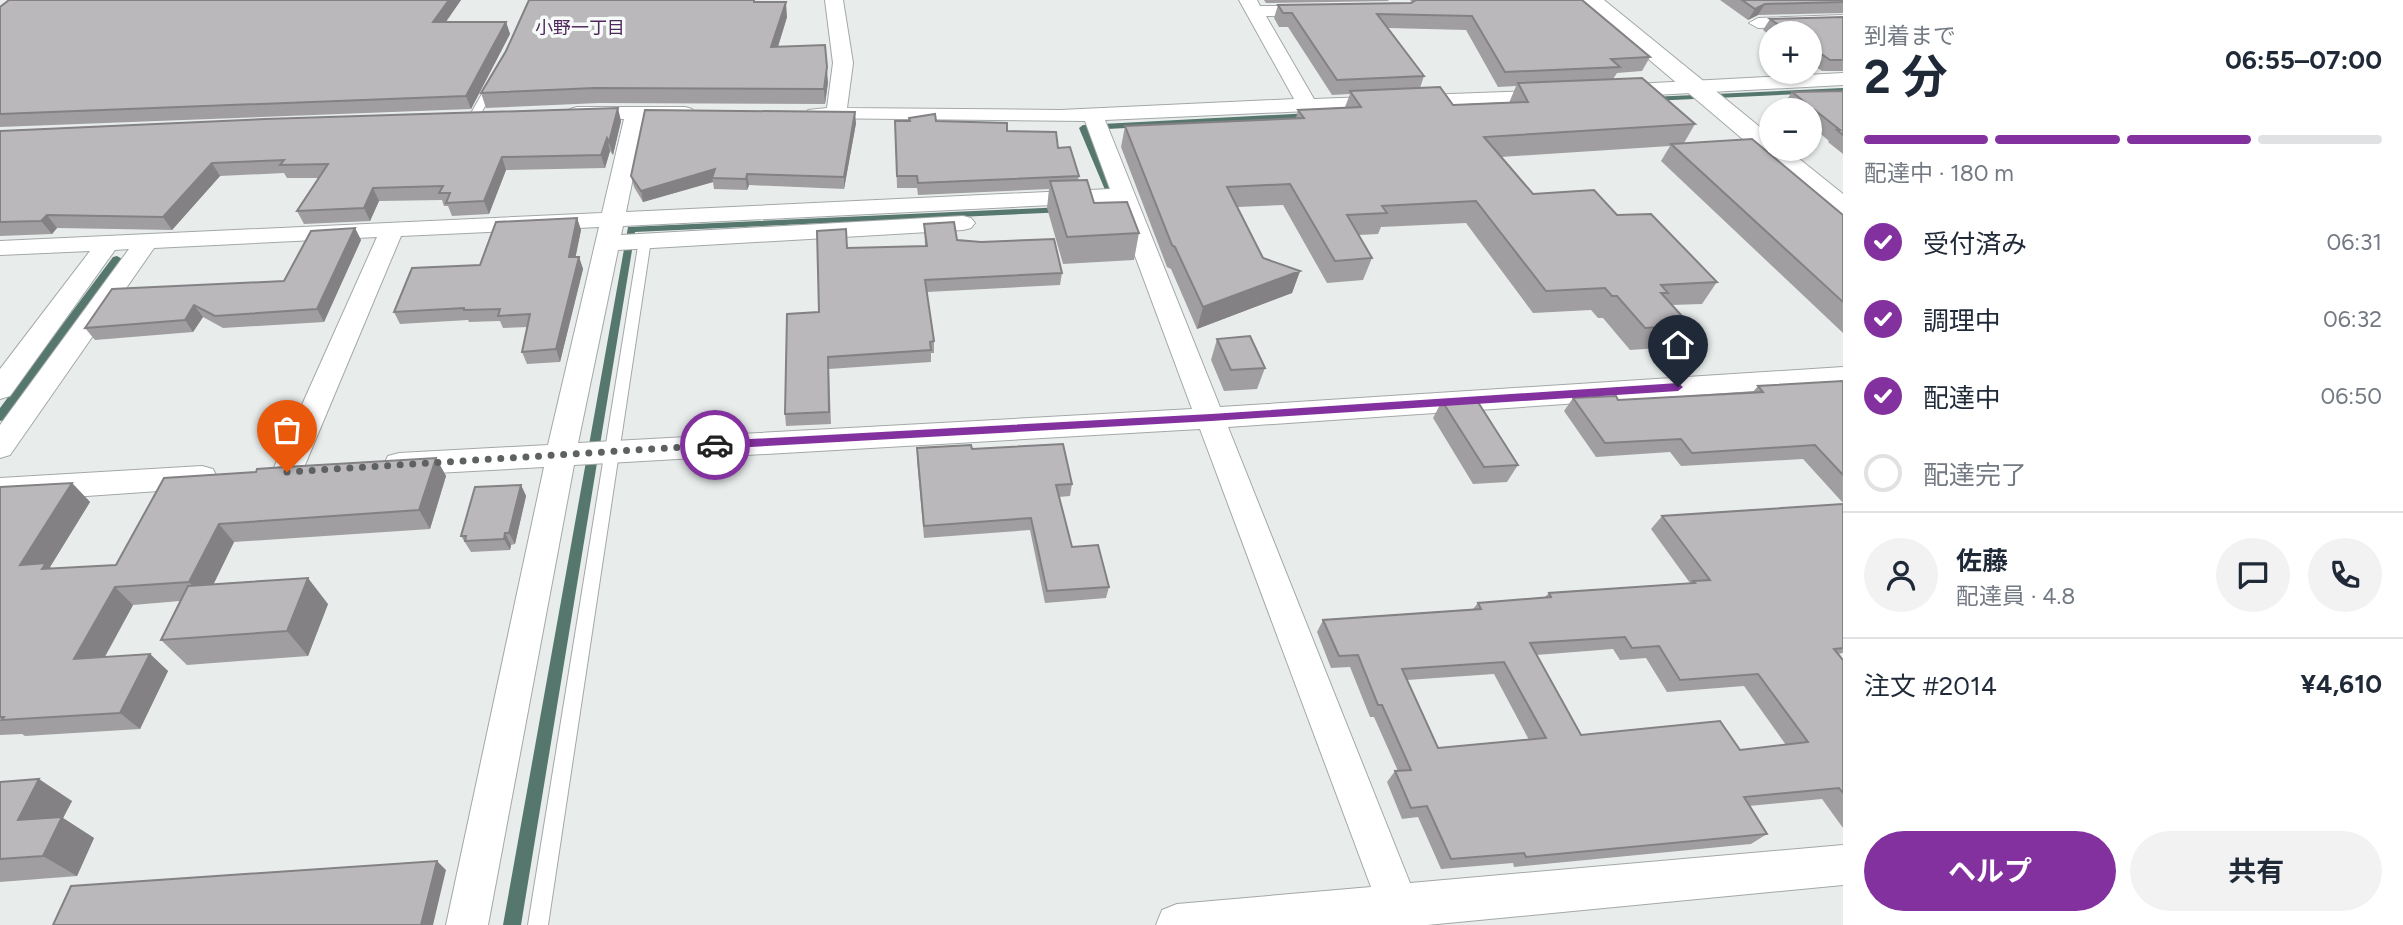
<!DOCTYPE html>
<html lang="ja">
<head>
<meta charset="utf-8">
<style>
  body { margin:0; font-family:Figtree,"Noto Sans JP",sans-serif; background:#f2f2f3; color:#1f2937; height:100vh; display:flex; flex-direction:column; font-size:26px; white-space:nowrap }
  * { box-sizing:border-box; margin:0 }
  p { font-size:23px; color:#747a83 }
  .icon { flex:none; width:38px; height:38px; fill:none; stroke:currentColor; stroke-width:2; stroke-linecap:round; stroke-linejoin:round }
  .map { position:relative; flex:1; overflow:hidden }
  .sheet { display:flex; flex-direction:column; background:#fff; width:560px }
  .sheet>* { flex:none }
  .tools { position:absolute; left:1759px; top:21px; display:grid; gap:14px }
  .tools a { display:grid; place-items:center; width:63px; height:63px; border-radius:50%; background:#fff; box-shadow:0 2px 5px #0004; font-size:35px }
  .pin { position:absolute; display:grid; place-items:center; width:60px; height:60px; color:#fff; margin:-72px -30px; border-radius:50% 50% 50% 0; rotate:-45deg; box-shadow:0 0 7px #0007 }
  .pin .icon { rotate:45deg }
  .courier { position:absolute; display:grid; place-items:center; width:70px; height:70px; margin:-35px; border:5px solid #8431a0; border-radius:50%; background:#fff; color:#222; box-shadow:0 2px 9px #0007 }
  .overview em { font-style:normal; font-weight:700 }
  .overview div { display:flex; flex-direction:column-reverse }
  .overview { display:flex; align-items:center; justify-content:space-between; height:119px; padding:0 21px }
  h1 { font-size:46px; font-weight:700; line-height:52px }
  .bar { display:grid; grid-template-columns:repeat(4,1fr); gap:10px 7px; align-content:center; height:84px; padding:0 21px }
  .bar i { height:9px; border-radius:5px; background:#e0e1e3 }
  .bar .on { background:#8431a0 }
  .bar p { grid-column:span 4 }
  .line { display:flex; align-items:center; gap:18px; padding:0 21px; border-top:2px solid #e0e1e3 }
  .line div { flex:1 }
  .round { display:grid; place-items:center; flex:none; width:74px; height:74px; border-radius:37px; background:#f2f2f3 }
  ol { padding:0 21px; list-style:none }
  li { display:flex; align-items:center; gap:21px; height:77px }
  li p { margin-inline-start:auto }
  li .icon { padding:7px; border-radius:50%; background:#8431a0; color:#fff; stroke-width:4 }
  li:last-child { color:#747a83 }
  li i { width:38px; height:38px; border:4px solid #e0e1e3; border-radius:50% }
  .action { display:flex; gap:14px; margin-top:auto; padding:14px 21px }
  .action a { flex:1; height:80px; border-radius:42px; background:#8431a0; color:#fff; font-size:28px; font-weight:700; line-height:80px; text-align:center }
  .action a+a { background:#f2f2f3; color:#1f2937 }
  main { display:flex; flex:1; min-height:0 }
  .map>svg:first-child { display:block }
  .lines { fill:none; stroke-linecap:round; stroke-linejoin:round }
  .stream { fill:#55776d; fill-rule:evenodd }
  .lane-casing { stroke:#a3a8a7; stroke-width:2 }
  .street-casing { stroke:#a3a8a7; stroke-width:2 }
  .secondary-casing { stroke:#a3a8a7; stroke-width:2 }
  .lane { fill:#fff; fill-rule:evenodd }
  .street { fill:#fff; fill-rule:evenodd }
  .secondary { fill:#fff; fill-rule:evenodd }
  .wall { fill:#a19ea2; fill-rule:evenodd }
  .shaded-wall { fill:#838184 }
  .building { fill:#bbb8bc; stroke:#838184; stroke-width:2; fill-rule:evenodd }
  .route { fill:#8431a0 }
  .done { stroke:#5e6161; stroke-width:7; stroke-dasharray:0 12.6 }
  .labels { text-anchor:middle; stroke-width:7; stroke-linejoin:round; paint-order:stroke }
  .far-neighbourhood-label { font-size:18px; fill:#4f275d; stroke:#f6fbf9 }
</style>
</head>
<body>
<main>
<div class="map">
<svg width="1843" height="925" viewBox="0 0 1843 925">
  <rect width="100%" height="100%" fill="#e8edec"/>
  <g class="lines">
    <path class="stream" d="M1843 88V92L1651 101 1647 99 1651 97Z
      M1311 113 1314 114V118L1088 130 1121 204 1116 207 1111 204 1079 128 1083 125Z
      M1064 207 1069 210 1067 212 635 232 521 925H503L628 227Z
      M117 256 122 259 121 261 4 420 0 421V408L113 257Z"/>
    <defs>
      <path id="lane" d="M493 80 498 83 480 115 472 117 470 115 488 83Z
        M645 237 651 240 548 925H528L639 240Z"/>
      <path id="street" d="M825 0H843L853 63 847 108 1060 110 1294 99 1239 0H1257L1260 6H1321L1324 10 1315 15 1266 16 1314 99 1560 90 1563 94 1560 98 1553 100 1105 120 1220 407 1843 367V385L1228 427 1410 883 1843 845V885L1427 925H1156L1162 910 1177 904 1371 887 1200 429 574 465 488 925H446L544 467 399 475 388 472 384 464 388 456 399 453 548 445 599 227 401 236 302 472 298 480 287 483 276 480 272 472 377 237 154 248 10 455 0 458V425L129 249 115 250 10 396 0 399V369L90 251 0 255V241L602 213 624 119 570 117 567 113 570 109 577 107H685L692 109 695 113 692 117 645 119 626 212 1110 189 1085 121 808 118 805 114 808 110 827 108 833 63ZM1115 202 1192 409 578 443 618 250 963 230 971 228 975 223 971 218 963 216 621 235 623 226Z
        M1843 15V25L1758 28 1749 23 1758 18Z
        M1843 73V85L1616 97 1609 95 1606 91 1609 87 1616 85Z
        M202 466 213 469 217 477 213 485 202 488 0 502V478Z"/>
      <path id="secondary" d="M1579 0H1604L1771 136V149H1787L1843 194V218L1832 215Z"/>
    </defs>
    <use href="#lane" class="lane-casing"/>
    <use href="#street" class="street-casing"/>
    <use href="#secondary" class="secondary-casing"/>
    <use href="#lane" class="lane"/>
    <use href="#street" class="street"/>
    <use href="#secondary" class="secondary"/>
  </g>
  <path class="wall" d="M9 0H461L446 22H506L510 34 471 109 0 127V7Z
    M1264 0H1389L1388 1 1266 3Z
    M1410 0H1582L1650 57 1642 71 1617 73 1613 79 1695 124 1684 143 1843 215V333L1661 161 1670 146 1501 157 1533 194 1617 215 1717 282 1702 304 1672 305 1690 325 1674 347 1630 350 1603 318H1598L1591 310 1533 313 1466 223 1381 227 1378 234 1359 235 1372 258 1363 280 1327 283 1283 205 1238 207 1263 258 1300 271 1292 293 1197 329 1171 269 1167 267 1121 147 1125 126 1296 118 1298 110 1345 107 1350 94 1332 95 1288 27H1279L1274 18 1278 5 1411 3 1412 2ZM1388 28 1466 30 1498 87 1516 86 1509 103 1453 105 1420 88 1424 76Z
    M1720 0H1843V13L1758 15 1748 20Z
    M759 2 787 17 778 47 828 82 825 104 599 103 486 108 481 93Z
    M1843 17V71H1822L1810 63V33H1771V36L1763 30 1770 19Z
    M1843 91V154L1828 142 1829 141 1810 125V110H1792L1784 104 1792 92Z
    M621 121 613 155 610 151 605 168 506 170 489 214 452 216 448 206H444L442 200 379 201 370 221 304 224 297 211 319 178H287L284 173 220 176 172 230 57 228 52 234 0 236V131Z
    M895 121H936L1007 131 1058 148 1079 176 1078 180 1094 203 1139 233 1134 260 1063 264 1047 208 1049 189 918 195 917 188H897Z
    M856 123 844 189 749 185 747 190 714 189 713 182 643 202 634 187 631 176Z
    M577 218 581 230 575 257H579L583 269 560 362 527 364 522 352 528 327 503 328 500 321 469 322 468 320 400 324 394 312 480 265Z
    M924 224 957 240 1062 273 1060 285 927 292 934 341V353H931V362L829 369 831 424 786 426 785 414 847 248 925 246Z
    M355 228 361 240 324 322 223 328 203 317 193 332 95 340 85 328 284 281Z
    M1217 339 1265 368 1257 389 1224 391 1211 360Z
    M1843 381V503L1803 459 1681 466 1670 452 1596 457 1564 411 1573 398 1618 400 1752 393 1758 386Z
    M1442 401 1518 465 1507 482 1473 484 1433 418Z
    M917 448 972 449 1072 484 1070 496 1059 497 1072 547 1109 587 1106 598 1045 603 1030 530 924 538 917 460Z
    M436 458 446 476 430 529 234 542 213 584 328 604 308 656 187 665 161 640 180 601 133 605 105 657 150 654 168 671 140 729 25 736 22 734 0 735V487L72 483 90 502 50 567 51 569 116 565 256 472Z
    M521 485 526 496 515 544 511 545 510 550 471 552 461 536Z
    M1843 504V653L1838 654 1843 660V828L1822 799 1749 806 1767 834 1751 844 1514 867 1513 863 1441 869 1418 817 1402 819 1387 782 1395 771H1398L1374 717H1370L1350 667 1331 668 1317 632 1323 620 1473 609 1478 603 1545 597 1549 593 1690 583 1651 529 1662 516ZM1613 649 1620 660 1646 658 1667 692 1744 686 1786 745 1740 750 1581 735 1536 655ZM1494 674 1529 740 1438 748 1407 680Z
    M0 782 72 801 63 818 94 838 77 876 0 882Z"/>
  <path class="shaded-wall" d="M449 0H461L437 34 433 22Z
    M786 2 787 17 773 62 771 47Z
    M1765 4 1758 15 1748 20 1755 9Z
    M506 22 510 34 471 109 466 96Z
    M825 45 828 82 825 104 824 89Z
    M618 108 621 121 613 155 609 142Z
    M855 112 856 123 844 189V177Z
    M607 138 610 151 605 168 601 155Z
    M502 157 506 170 489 214 484 201Z
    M212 163 220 176 172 230 163 217Z
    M715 169 712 178 713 182 643 202 641 191Z
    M747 174 749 185 747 190 746 179Z
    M373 188 379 201 370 221 364 208Z
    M47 215 57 228 52 234 41 221Z
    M577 218 581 230 573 270 569 257Z
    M355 228 361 240 324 322 317 309Z
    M579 257 583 269 560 362 556 349Z
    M1300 271 1292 293 1197 329 1203 307Z
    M194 305 203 317 193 332 185 320Z
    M436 458 446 476 430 529 419 510Z
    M72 483 90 502 50 567 65 582 20 565Z
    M521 485 526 496 515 544 509 533Z
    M219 524 234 542 206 600 189 582Z
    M505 533 511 545 510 550 504 539Z
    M308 578 328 604 308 656 287 631Z
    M115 587 133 605 94 676 74 659Z
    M150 654 168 671 140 729 120 713Z
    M39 779 72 801 63 818 94 838 77 876 43 856 18 820Z
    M437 861 446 870 433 925H421Z"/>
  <path class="building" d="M9 0H449L433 22H506L466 96 0 114V7Z
    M529 0H754V2H786L771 47 825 45 827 67 824 89 595 88 481 93 506 51Z
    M1416 0H1582L1650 57 1611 59 1620 67 1505 72 1472 16 1377 14 1424 76 1337 80 1292 13H1283L1278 5 1411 3Z
    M1742 0H1843V2L1765 4 1755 9Z
    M1843 17V60H1830L1810 46V33H1790L1770 19Z
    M1642 78 1695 124 1484 137 1533 194 1594 190 1617 215 1651 214 1717 282 1661 285 1668 293H1661L1690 325 1645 328 1617 296H1612L1605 288 1546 291 1476 201 1382 206 1387 213 1347 215 1372 258 1335 261 1290 184 1227 187 1263 258 1300 271 1203 307 1175 247 1172 245 1125 126 1304 118 1298 110 1361 107 1350 91 1440 87 1453 105 1528 102 1518 83Z
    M1843 91V135L1837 130H1840L1792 92Z
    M618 108 609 142 607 138 601 155 502 157 484 201 446 203 450 193H439L443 186 373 188 364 208 297 211 328 164 280 165 284 160 212 163 163 217 47 215 41 221 0 222V131L265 119Z
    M645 110 855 112 844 177 747 174 746 179 712 178 715 169 641 191 631 176Z
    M935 114 936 121 1007 123V131L1056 132 1058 148 1070 147 1079 176 918 183 917 176H897L895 121H910L909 118Z
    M1752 139 1843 215V302L1671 144Z
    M1087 180 1094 203 1127 202 1139 233 1067 237 1050 181Z
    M577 218 569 257H579L556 349 522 352 530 314 498 316 500 309 464 310V308L394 312 412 268 480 265 496 222Z
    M954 222 957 240 981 242 1054 239 1062 273 925 280 934 341 930 342 931 350 828 357 829 412 785 414 787 314 819 312 817 231 846 229 847 248 927 246 924 224Z
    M355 228 317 309 215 316 194 305 185 320 85 328 112 289 284 281 311 231Z
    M1250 336 1265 368 1231 370 1217 339Z
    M1843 381V475L1815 445 1692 453 1681 439 1605 443 1573 398 1616 396 1618 400 1763 392 1758 386Z
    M1476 399 1518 465 1484 467 1442 401Z
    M1063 444 1072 484 1056 485 1072 547 1098 545 1109 587 1047 591 1031 518 924 526 917 448 971 445 972 449Z
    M436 458 419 510 219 524 189 582 115 587 74 659 150 654 120 713 2 720 4 717H0V487L72 483 20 565 46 563 42 569 116 565 164 478 256 472 257 469 285 467Z
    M521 485 509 533H505L504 539 465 541 466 536H461L475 487Z
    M1843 504V648L1834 649 1843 660V793L1839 788 1744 797 1767 834 1526 857 1524 853 1451 859 1427 806 1411 808 1395 771 1411 770 1382 705H1378L1358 655 1339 656 1323 620 1481 609 1478 603 1551 597 1549 593 1695 583 1693 581 1710 580 1662 516ZM1625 637 1632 648 1659 646 1680 680 1758 674 1808 742 1740 750 1720 721 1581 735 1530 643ZM1504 662 1546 738 1438 748 1402 669Z
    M308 578 287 631 161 640 188 586Z
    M39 779 18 820 62 817 43 856 0 859V782Z
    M437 861 421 925H53L71 886Z"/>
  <path class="route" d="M1678 383 1683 387 1678 391 1211 421 715 449 709 445 715 441 1211 414Z"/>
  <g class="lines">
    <path class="done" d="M287 472 715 445"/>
  </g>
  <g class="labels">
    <g class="far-neighbourhood-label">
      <text x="580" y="34">小野一丁目</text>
    </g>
  </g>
</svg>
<div class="tools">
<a>+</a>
<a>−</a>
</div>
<div class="pin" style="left:287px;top:472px;background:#ea580c"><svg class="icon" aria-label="bag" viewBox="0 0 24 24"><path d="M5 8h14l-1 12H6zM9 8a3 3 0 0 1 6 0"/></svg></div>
<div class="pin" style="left:1678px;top:387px;background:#1f2937"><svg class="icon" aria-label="home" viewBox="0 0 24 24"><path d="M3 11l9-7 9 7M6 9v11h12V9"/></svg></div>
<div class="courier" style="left:715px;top:445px"><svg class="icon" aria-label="car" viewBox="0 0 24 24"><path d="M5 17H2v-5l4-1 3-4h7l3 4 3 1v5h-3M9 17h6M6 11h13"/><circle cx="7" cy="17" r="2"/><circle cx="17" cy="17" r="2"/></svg></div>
</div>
<section class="sheet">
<div class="overview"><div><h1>2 分</h1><p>到着まで</p></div><em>06:55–07:00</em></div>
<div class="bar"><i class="on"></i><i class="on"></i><i class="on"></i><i></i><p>配達中 · 180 m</p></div>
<ol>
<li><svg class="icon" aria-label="check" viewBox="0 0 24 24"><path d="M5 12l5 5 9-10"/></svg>受付済み<p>06:31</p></li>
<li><svg class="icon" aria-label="check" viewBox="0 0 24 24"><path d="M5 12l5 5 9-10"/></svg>調理中<p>06:32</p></li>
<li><svg class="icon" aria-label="check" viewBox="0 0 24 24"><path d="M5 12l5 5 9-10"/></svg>配達中<p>06:50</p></li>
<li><i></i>配達完了</li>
</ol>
<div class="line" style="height:126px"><a class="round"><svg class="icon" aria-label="person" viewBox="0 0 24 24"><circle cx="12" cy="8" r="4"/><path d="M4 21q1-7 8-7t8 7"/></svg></a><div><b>佐藤</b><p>配達員 · 4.8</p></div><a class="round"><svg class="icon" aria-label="chat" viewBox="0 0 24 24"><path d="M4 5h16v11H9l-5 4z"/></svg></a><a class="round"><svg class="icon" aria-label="phone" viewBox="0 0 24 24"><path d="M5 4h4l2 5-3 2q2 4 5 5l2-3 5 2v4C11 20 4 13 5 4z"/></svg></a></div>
<div class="line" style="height:91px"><div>注文 #2014</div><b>¥4,610</b></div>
<div class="action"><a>ヘルプ</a><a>共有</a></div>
</section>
</main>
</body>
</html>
